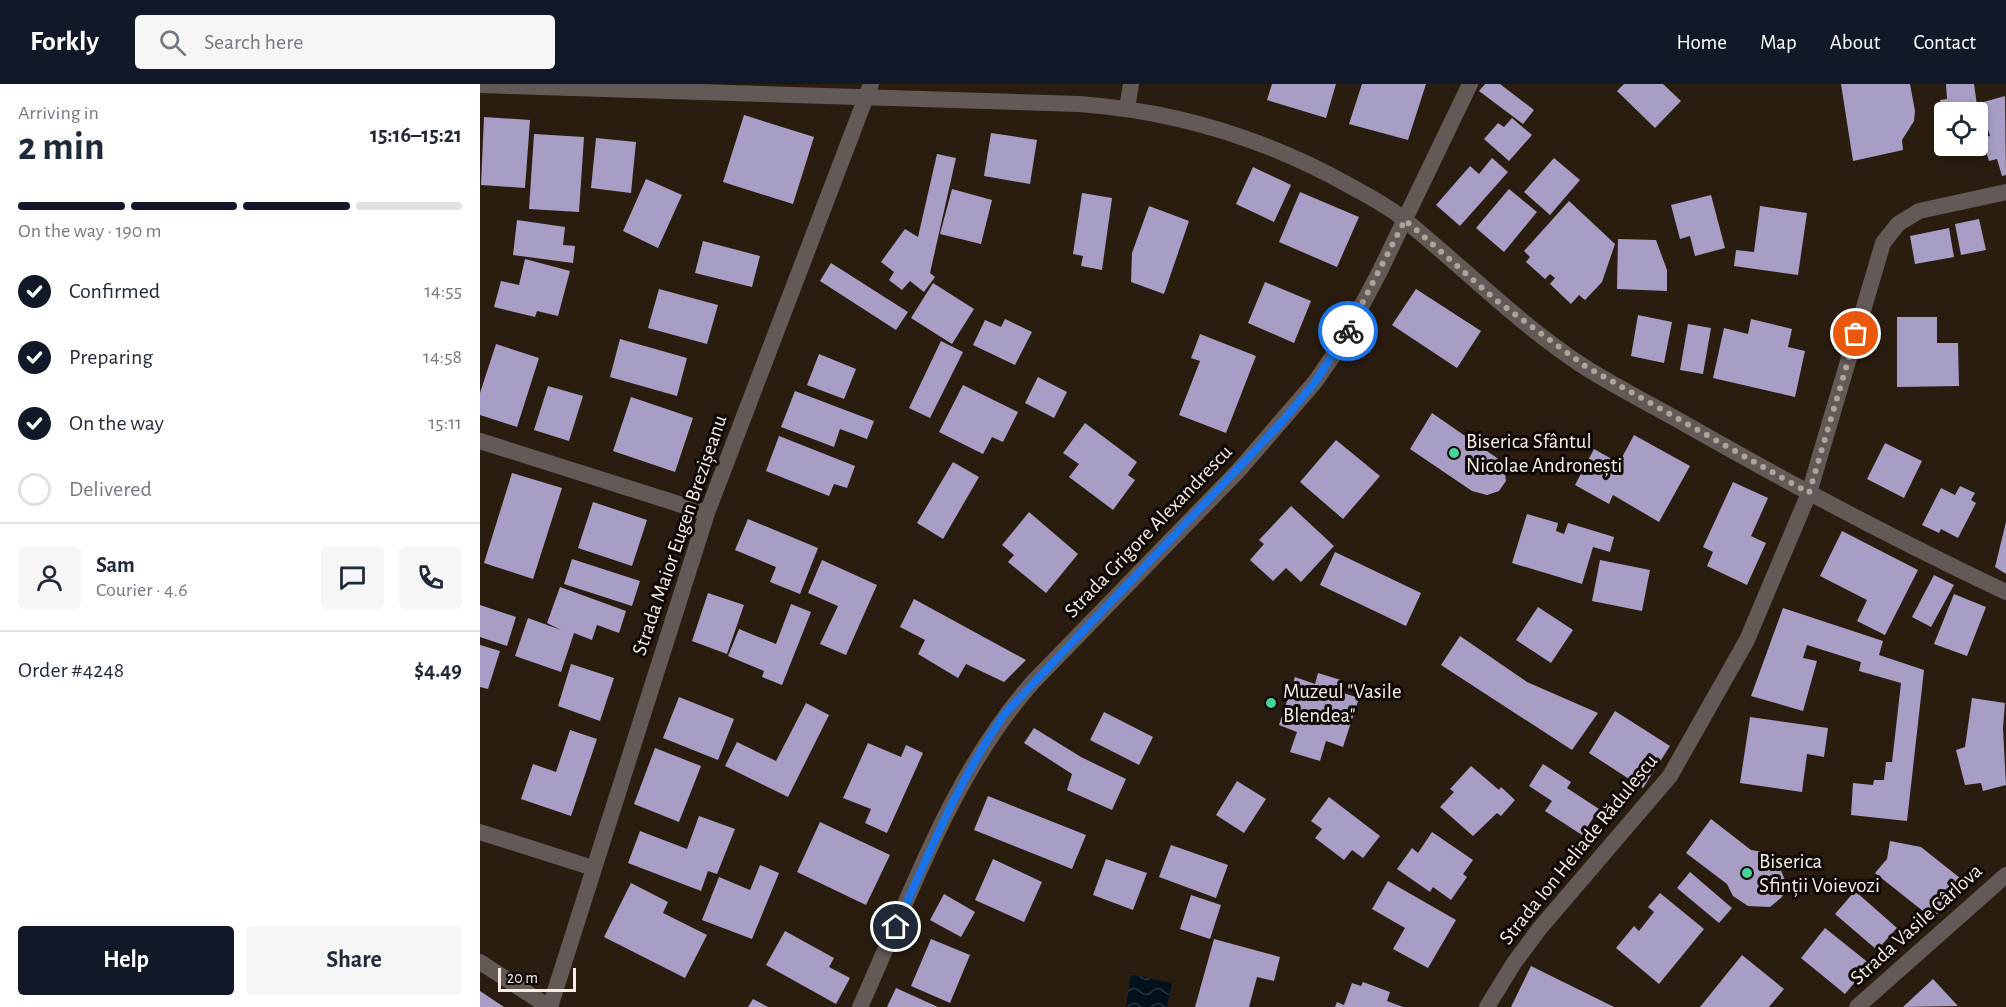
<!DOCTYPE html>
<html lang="en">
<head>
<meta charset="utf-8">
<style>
  body { margin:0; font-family:"Alegreya Sans",sans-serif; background:#f6f6f7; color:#1f2937; height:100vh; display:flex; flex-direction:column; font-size:22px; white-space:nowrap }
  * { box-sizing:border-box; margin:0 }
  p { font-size:20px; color:#747a83 }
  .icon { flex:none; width:33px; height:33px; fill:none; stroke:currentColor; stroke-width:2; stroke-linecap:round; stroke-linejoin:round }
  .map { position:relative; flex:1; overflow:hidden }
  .panel { display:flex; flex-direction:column; background:#fff; width:480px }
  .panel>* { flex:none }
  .buttons { position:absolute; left:1454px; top:18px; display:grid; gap:12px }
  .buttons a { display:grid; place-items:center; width:54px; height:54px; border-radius:6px; background:#fff; box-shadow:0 3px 9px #0003; font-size:30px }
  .scale { position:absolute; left:18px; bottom:15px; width:78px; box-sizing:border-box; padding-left:6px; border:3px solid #f7ede5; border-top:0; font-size:16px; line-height:21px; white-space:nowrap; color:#f7ede5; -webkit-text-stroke:4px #0e0904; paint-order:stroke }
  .pin { position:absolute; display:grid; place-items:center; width:51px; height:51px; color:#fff; margin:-26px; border:3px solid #fff; border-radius:50%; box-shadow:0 2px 6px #0007 }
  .courier { position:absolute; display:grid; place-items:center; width:60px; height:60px; margin:-30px; border:4px solid #1a73e8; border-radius:50%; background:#fff; color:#222; box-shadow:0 2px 8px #0007 }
  .overview em { font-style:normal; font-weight:700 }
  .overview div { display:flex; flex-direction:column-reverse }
  .overview { display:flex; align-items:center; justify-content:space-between; height:102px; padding:0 18px }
  h1 { font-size:39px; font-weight:700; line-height:45px }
  .bar { display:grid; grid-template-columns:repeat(4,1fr); gap:9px 6px; align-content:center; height:72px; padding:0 18px }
  .bar i { height:8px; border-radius:4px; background:#e0e1e3 }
  .bar .selected { background:#111827 }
  .bar p { grid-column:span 4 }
  .line { display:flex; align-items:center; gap:15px; padding:0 18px; border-top:2px solid #e0e1e3 }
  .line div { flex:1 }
  .round { display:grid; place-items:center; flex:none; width:63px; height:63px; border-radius:6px; background:#f6f6f7 }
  ol { padding:0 18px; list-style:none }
  li { display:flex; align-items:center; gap:18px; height:66px }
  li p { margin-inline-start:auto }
  li .icon { padding:6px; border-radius:50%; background:#111827; color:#fff; stroke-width:4 }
  li:last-child { color:#747a83 }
  li i { width:33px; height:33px; border:3px solid #e0e1e3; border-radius:50% }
  .button { display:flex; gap:12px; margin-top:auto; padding:12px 18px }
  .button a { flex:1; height:69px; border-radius:6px; background:#111827; color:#fff; font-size:24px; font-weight:700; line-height:69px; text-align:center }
  .button a+a { background:#f6f6f7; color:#1f2937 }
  header { display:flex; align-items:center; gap:36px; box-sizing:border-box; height:84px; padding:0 30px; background:#111827; color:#fff }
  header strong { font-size:28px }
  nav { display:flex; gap:33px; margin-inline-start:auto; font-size:21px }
  .search { width:420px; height:54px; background:#f6f6f7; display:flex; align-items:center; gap:15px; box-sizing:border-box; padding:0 21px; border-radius:6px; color:#747a83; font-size:22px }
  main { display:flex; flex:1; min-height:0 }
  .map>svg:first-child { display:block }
  .water { fill:url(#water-waves) }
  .building { fill:#a89ec5 }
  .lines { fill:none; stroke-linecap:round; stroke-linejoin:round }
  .minor { stroke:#635956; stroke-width:16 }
  .tertiary { stroke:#635956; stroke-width:16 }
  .done { stroke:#afa49a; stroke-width:6; stroke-dasharray:0 10.8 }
  .route { stroke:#1a73e8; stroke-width:8 }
  .poi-dot { fill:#46d49e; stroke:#0e0904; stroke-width:2 }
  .labels { text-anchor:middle; stroke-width:6; stroke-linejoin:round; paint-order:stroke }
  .poi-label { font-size:21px; fill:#f7ede5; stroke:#0e0904; text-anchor:start }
  .street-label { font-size:21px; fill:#f7ede5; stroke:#0e0904 }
</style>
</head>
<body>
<header>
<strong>Forkly</strong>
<div class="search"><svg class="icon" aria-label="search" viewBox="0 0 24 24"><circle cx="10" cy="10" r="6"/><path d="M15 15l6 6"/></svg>Search here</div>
<nav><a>Home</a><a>Map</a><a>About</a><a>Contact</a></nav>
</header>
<main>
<section class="panel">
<div class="overview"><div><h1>2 min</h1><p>Arriving in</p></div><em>15:16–15:21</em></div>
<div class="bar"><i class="selected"></i><i class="selected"></i><i class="selected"></i><i></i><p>On the way · 190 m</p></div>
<ol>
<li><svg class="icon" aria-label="check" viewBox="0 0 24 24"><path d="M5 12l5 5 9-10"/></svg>Confirmed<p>14:55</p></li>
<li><svg class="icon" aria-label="check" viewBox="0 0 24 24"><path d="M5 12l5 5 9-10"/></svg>Preparing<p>14:58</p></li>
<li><svg class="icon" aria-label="check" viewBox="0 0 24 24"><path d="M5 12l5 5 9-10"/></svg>On the way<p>15:11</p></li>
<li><i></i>Delivered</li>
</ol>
<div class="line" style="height:108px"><a class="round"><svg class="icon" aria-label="person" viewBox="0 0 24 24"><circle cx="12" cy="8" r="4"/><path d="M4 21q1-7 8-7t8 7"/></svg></a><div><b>Sam</b><p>Courier · 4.6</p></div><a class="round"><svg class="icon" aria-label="chat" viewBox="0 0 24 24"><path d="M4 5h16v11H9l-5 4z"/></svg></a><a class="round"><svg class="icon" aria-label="phone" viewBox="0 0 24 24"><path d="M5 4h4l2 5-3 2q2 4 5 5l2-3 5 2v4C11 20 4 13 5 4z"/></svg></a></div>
<div class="line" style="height:78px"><div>Order #4248</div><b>$4.49</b></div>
<div class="button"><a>Help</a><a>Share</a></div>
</section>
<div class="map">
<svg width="1526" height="923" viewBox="0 0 1526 923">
  <defs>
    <pattern id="water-waves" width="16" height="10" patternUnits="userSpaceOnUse" patternTransform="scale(1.5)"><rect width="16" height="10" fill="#01121d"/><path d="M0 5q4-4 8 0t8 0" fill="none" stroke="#27353e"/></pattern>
  </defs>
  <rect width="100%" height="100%" fill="#2a1d10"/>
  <path class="water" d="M651 890 692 899 687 923H646Z"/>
  <path class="building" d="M792 0H856L846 34 787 16Z
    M882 0H946L928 56 869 40Z
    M1005 0H1020L1054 26 1043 40 999 7Z
    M1144 0H1183L1201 17 1175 44 1137 7Z
    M1361 0H1430L1435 27 1434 37 1422 56 1423 66 1373 77Z
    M1466 0H1494L1498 28H1464L1462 40 1460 16 1467 15Z
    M1525 12 1526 91 1522 92 1517 75 1509 77 1502 54 1510 52 1500 19Z
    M264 31 334 53 313 120 243 98Z
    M4 33 50 36 45 104 1 101Z
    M1032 34 1052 51 1029 77 1004 55 1018 39 1024 43Z
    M511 49 557 56 550 100 504 92Z
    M54 50 104 53 99 128 49 125Z
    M116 54 156 58 151 109 111 104Z
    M457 70 476 74 450 189 455 193 444 208 430 197 422 206 409 196 414 188 401 178 425 145 438 153Z
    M1012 74 1028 88 980 142 956 121 990 82 999 90Z
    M1074 74 1100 96 1070 131 1044 108Z
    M773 83 811 101 794 138 756 120Z
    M166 95 202 111 178 164 143 147Z
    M472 105 512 116 501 160 460 150Z
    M1029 105 1057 128 1024 168 996 144Z
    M820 108 879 133 857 183 799 158Z
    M602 109 632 114 622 186 601 182 603 172 593 170Z
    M1231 111 1245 164 1215 172 1210 152 1200 155 1191 121Z
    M1089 117 1135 160 1122 198 1105 216 1099 211 1091 220 1070 200 1075 194 1070 190 1065 195 1046 178 1050 173 1044 167Z
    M669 122 709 137 684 210 651 198 652 169Z
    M1280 122 1327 129 1318 191 1254 182 1256 166 1274 168Z
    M1499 135 1506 166 1481 171 1475 140Z
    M37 136 85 143 83 161 95 162 93 179 33 171Z
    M1469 144 1474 173 1435 180 1430 152Z
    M1138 155 1176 156 1187 186V207L1137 205Z
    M223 157 280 172 272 203 215 189Z
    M45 175 90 187 78 232 57 227 55 233 14 223 21 197 39 201Z
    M351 179 428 228 416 246 340 197Z
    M785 198 831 217 814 259 768 239Z
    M453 199 494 225 472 260 431 234Z
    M179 205 238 221 227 260 168 244Z
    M936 205 1001 247 977 284 912 241Z
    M1158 231 1192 238 1184 279 1151 272Z
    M1417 233H1457V259H1478L1479 302 1417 303Z
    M525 235 552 248 535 281 493 261 505 236 521 243Z
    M1271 235 1312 245 1308 263 1325 267 1315 313 1233 294 1244 244 1268 250Z
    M1208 240 1231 244 1223 290 1200 286Z
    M720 250 776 272 746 349 699 331 720 277 711 274Z
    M140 255 207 274 197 312 130 293Z
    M461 257 483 268 450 334 429 324Z
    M16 260 59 274 37 343 0 331V309Z
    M339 270 376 285 364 315 327 301Z
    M558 293 587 308 574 334 545 319Z
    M483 301 538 328 523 358 512 353 503 370 459 348Z
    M68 302 103 312 89 357 54 346Z
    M315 307 394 337 387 355 360 345 354 363 301 343Z
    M151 313 213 334 195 388 133 367Z
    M952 329 1017 374 1024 383 1026 397 1019 407 1007 411 992 407 930 365Z
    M605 339 657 378 648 391 655 396 633 426 589 393 599 380 583 369Z
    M1154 351 1210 382 1179 438 1133 411 1129 420 1095 401 1114 365 1139 379Z
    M299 352 375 382 367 404 354 400 349 412 286 387Z
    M856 356 900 392 863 435 820 398Z
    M1405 359 1442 377 1424 414 1387 395Z
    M473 378 499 393 463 455 437 439Z
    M32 389 82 404 53 495 4 479Z
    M1253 398 1288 414 1271 452 1286 459 1267 501 1227 482 1233 468 1223 463Z
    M1480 402 1495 409 1491 416 1496 419 1478 454 1461 445 1459 449 1442 441 1461 404 1475 411Z
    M113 418 167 436 152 482 98 464Z
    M811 422 854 462 821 498 806 484 793 497 770 476 784 460 779 456Z
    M549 428 598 470 566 509 528 478 534 471 522 461Z
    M1047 430 1078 439 1076 447 1084 450 1088 439 1134 453 1130 468 1113 463 1102 500 1032 479Z
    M268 435 338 464 320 510 290 498 296 483 255 466Z
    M1526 438V490L1515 483Z
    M1362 447 1438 486 1405 551 1377 537 1387 516 1340 492Z
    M855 468 941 509 926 542 840 501Z
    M92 475 160 497 152 522 84 500Z
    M342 476 397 501 366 571 340 560 358 522 328 509Z
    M1120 476 1170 486 1162 527 1112 517Z
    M1454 491 1474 501 1451 543 1432 533Z
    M80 503 146 527 139 549 117 541 112 556 94 549 81 588 35 572 48 534 81 546 67 539Z
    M228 509 264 521 247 570 212 557Z
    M1474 510 1506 523 1487 572 1454 560Z
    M434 515 546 576 524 598 486 580 478 594 438 570 445 556 420 543Z
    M311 520 331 528 302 601 282 593 284 587 248 572 259 545 296 560Z
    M0 521 36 533 27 562 0 553Z
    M1058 523 1093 546 1071 579 1036 556Z
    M1303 524 1403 557 1399 571 1444 586 1427 737 1371 731 1373 699 1393 701 1394 696H1404L1406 678H1412L1421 599 1379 587 1381 578 1327 561 1323 574 1337 577 1323 627 1271 612Z
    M980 552 1047 598 1118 629 1092 666 961 581Z
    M0 561 20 567 8 605 0 603Z
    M91 580 134 594 120 637 78 622Z
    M838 589 864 597 860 608 879 614 863 663 846 657 840 677 810 668 817 648 799 641 815 593 835 600Z
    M199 613 254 635 238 676 183 654Z
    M1492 614 1525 619 1523 644 1526 701 1503 707 1501 699 1485 701 1476 666 1485 663Z
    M326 619 349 631 308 713 245 682 257 658 296 677Z
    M1135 627 1190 662 1163 704 1109 669Z
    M624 628 673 653 659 681 610 656Z
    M1270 633 1348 644 1344 673 1327 670 1322 708 1260 699Z
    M554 644 601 673 646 695 632 726 587 706 592 690 544 659Z
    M90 646 117 655 91 732 41 715 53 680 76 688Z
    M388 659 421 673 426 661 443 669 407 749 385 739 391 725 363 714Z
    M175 664 221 682 199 738 154 720Z
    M1063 680 1091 698 1087 704 1119 725 1102 751 1065 727 1072 717 1049 702Z
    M991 682 1019 706 1021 703 1035 716 1021 732 1017 729 993 752 960 723 974 708 970 705Z
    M757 697 786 715 764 749 736 731Z
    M508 712 606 751 592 785 494 746Z
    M849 713 900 752 883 774 872 766 864 776 835 754 842 745 831 737Z
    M219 732 255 745 237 790 228 787 221 807 148 779 160 747 207 765Z
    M1231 735 1271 766 1284 768 1298 779 1306 799 1302 813 1290 823 1268 822 1253 812 1247 800 1206 769Z
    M340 738 410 771 386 821 317 788Z
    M952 748 993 776 983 790 987 793 971 816 953 803 950 808 917 785 932 764 938 769Z
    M1410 757 1441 763 1485 798 1453 835 1395 789 1407 775Z
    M691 761 748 781 736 814 679 793Z
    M513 775 562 798 544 838 495 816Z
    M626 775 667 789 653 826 613 811Z
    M280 781 299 789 272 855 222 836 239 793 270 806Z
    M1210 788 1252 824 1239 839 1197 804Z
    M908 797 976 836 948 884 913 865 925 844 892 825Z
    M151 799 188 818 183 829 227 851 205 894 124 853Z
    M1375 807 1417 844 1397 866 1355 830Z
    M1180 809 1224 845 1179 900 1136 864 1154 842 1159 847 1174 828 1168 823Z
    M464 810 495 828 481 853 450 836Z
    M711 811 741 821 730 855 700 845Z
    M1345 844 1390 880 1365 910 1321 874Z
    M305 847 354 874 349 883 370 894 356 920 286 881Z
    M451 855 490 871 470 919 431 902Z
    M734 855 800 873 794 897 777 893 769 923H715Z
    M1262 871 1304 905 1289 923H1220Z
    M1051 882 1134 923H1031Z
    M1453 895 1478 922 1423 923Z
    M883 898 910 908 907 917 923 923H855L857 918 864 921 872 899 881 902Z
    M416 904 458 923H407Z
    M0 907 24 923H0Z
    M273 915 288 923H268Z"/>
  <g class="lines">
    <path class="minor" d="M0 1 599 20C696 27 787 55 872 103 890 113 910 123 926 137 985 185 1039 240 1103 282 1139 305 1178 324 1214 345 1316 403 1420 458 1526 508
      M647 24 651 0
      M0 357 227 429
      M0 748 113 784
      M1007 923 1034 879 1060 844 1190 692 1267 556 1329 409 1403 159 1418 140 1439 127 1526 108
      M1377 923 1526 791"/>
    <path class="tertiary" d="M0 878 69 923
      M70 923 227 429 391 0
      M380 923C430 813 472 689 553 598L759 386 835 298 862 259 900 187 990 0"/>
  </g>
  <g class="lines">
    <path class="done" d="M868 247 925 136 1017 217 1105 282 1329 409 1376 250"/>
    <path class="route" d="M416 843C449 769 479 694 526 628L800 340 835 298 868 247"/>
  </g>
  <g class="poi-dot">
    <circle cx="974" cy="369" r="6"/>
    <circle cx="791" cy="619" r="6"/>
    <circle cx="1267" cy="789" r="6"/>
  </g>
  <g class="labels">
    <g class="poi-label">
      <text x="986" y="364">Biserica Sfântul<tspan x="986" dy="24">Nicolae Andronești</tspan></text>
      <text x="803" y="614">Muzeul "Vasile<tspan x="803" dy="24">Blendea"</tspan></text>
      <text x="1279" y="784">Biserica<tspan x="1279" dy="24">Sfinții Voievozi</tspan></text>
    </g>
    <g class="street-label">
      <text transform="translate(668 447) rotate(-46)" y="7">Strada Grigore Alexandrescu</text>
      <text transform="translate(199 451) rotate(-71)" y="7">Strada Maior Eugen Brezișeanu</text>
      <text transform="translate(1098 765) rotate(-51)" y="7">Strada Ion Heliade Rădulescu</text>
      <text transform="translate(1436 840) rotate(-42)" y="7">Strada Vasile Cârlova</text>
    </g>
  </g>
</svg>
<div class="buttons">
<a><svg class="icon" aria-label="locate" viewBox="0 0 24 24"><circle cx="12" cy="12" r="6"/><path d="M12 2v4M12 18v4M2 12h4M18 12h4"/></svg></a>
</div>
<div class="scale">20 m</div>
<div class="pin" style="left:1376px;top:250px;background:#ea580c"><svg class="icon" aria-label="bag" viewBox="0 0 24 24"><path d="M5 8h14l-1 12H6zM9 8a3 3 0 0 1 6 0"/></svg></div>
<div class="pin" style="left:416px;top:843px;background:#1f2937"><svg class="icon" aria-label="home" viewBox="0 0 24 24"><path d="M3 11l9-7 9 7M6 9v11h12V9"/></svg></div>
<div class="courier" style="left:868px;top:247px"><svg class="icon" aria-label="bike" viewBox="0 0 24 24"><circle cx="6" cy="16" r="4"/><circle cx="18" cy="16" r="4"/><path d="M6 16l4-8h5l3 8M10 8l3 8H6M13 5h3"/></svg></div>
</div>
</main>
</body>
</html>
